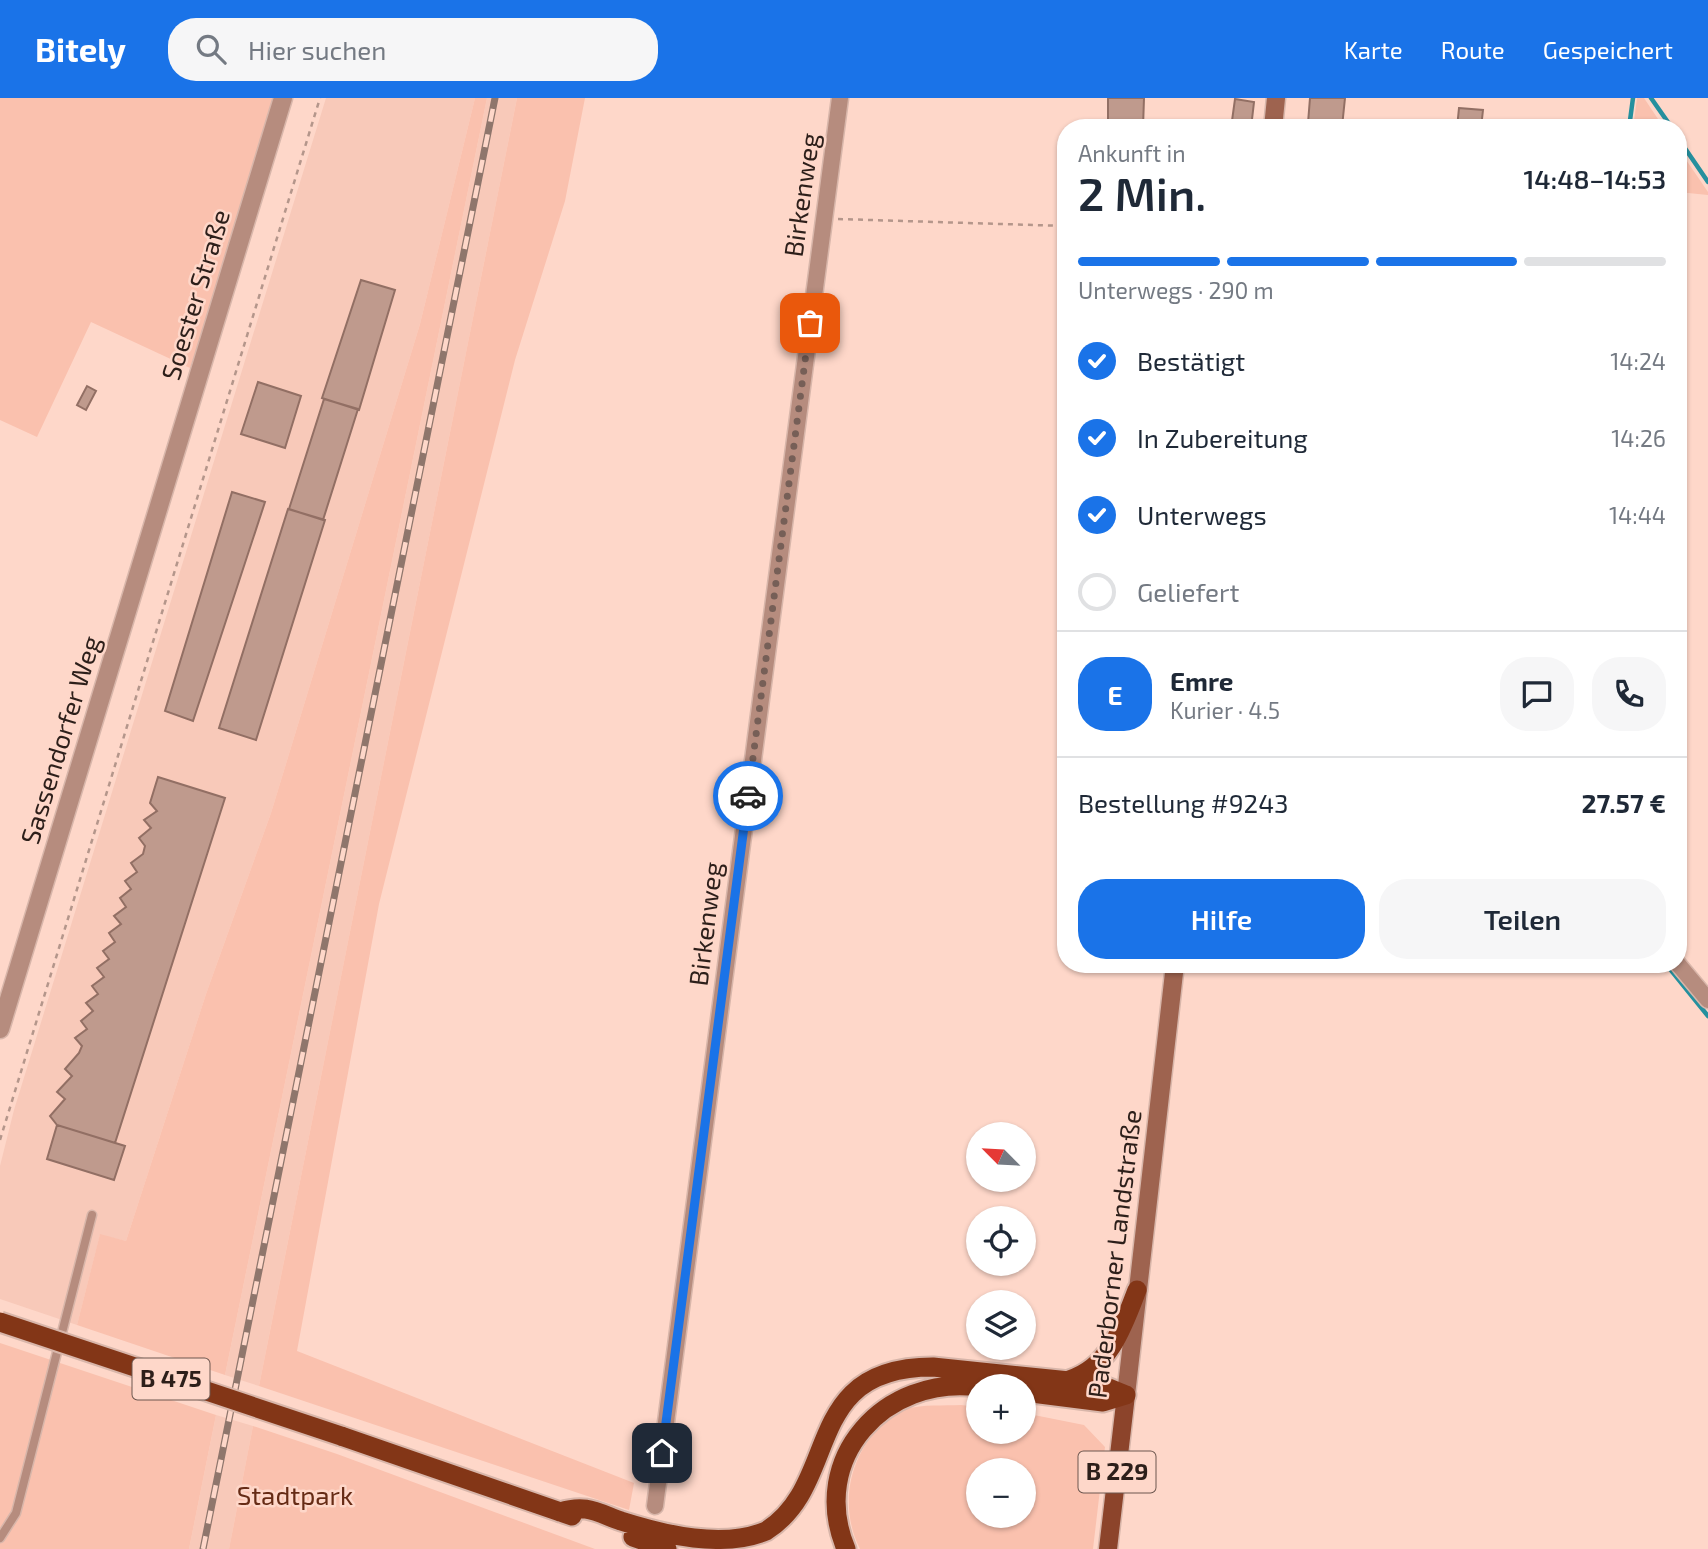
<!DOCTYPE html>
<html lang="de">
<head>
<meta charset="utf-8">
<style>
  body { margin:0; font-family:"Exo 2",sans-serif; background:#f6f6f7; color:#1f2937; height:100vh; display:flex; flex-direction:column; font-size:26px; white-space:nowrap }
  * { box-sizing:border-box; margin:0 }
  p { font-size:23px; color:#747a83 }
  .icon { flex:none; width:38px; height:38px; fill:none; stroke:currentColor; stroke-width:2; stroke-linecap:round; stroke-linejoin:round }
  .map { position:relative; flex:1; overflow:hidden }
  .drawer { position:absolute; left:1057px; top:21px; width:630px; height:854px; display:flex; flex-direction:column; background:#fff; border-radius:28px; box-shadow:0 2px 5px #0004 }
  .drawer>* { flex:none }
  .needle { width:46px; rotate:294deg }
  .controls { position:absolute; left:966px; top:1024px; display:grid; gap:14px }
  .controls a { display:grid; place-items:center; width:70px; height:70px; border-radius:50%; background:#fff; box-shadow:0 2px 5px #0004; font-size:35px }
  .pin { position:absolute; display:grid; place-items:center; width:60px; height:60px; color:#fff; margin:-30px; border-radius:14px; box-shadow:0 4px 10px #0006 }
  .courier { position:absolute; display:grid; place-items:center; width:70px; height:70px; margin:-35px; border:5px solid #1a73e8; border-radius:50%; background:#fff; color:#222; box-shadow:0 2px 9px #0007 }
  .overview em { font-style:normal; font-weight:600 }
  .overview div { display:flex; flex-direction:column-reverse }
  .overview { display:flex; align-items:center; justify-content:space-between; height:119px; padding:0 21px }
  h1 { font-size:46px; font-weight:600; line-height:52px }
  .bar { display:grid; grid-template-columns:repeat(4,1fr); gap:10px 7px; align-content:center; height:84px; padding:0 21px }
  .bar i { height:9px; border-radius:5px; background:#e0e1e3 }
  .bar .selected { background:#1a73e8 }
  .bar p { grid-column:span 4 }
  .line { display:flex; align-items:center; gap:18px; padding:0 21px; border-top:2px solid #e0e1e3 }
  .line div { flex:1 }
  .round { display:grid; place-items:center; flex:none; width:74px; height:74px; border-radius:28px; background:#f6f6f7 }
  ol { padding:0 21px; list-style:none }
  li { display:flex; align-items:center; gap:21px; height:77px }
  li p { margin-inline-start:auto }
  li .icon { padding:7px; border-radius:50%; background:#1a73e8; color:#fff; stroke-width:4 }
  li:last-child { color:#747a83 }
  li i { width:38px; height:38px; border:4px solid #e0e1e3; border-radius:50% }
  .primary-button { display:flex; gap:14px; margin-top:auto; padding:14px 21px }
  .primary-button a { flex:1; height:80px; border-radius:28px; background:#1a73e8; color:#fff; font-size:28px; font-weight:600; line-height:80px; text-align:center }
  .primary-button a+a { background:#f6f6f7; color:#1f2937 }
  header { display:flex; align-items:center; gap:42px; box-sizing:border-box; height:98px; padding:0 35px; background:#1a73e8; color:#fff }
  header strong { font-size:33px }
  nav { display:flex; gap:38px; margin-inline-start:auto; font-size:24px }
  .search { width:490px; height:63px; background:#f6f6f7; display:flex; align-items:center; gap:18px; box-sizing:border-box; padding:0 24px; border-radius:28px; color:#747a83; font-size:26px }
  .map>svg:first-child { display:block }
  .built { fill:#f8c9b9 }
  .green { fill:#fac1ae; fill-rule:evenodd }
  .lines { fill:none; stroke-linecap:round; stroke-linejoin:round }
  .stream { stroke:#25909e; stroke-width:4.5 }
  .building { fill:#bf9a8d; stroke:#926f64; stroke-width:2 }
  .service-casing { stroke:#d8b6aa; stroke-width:11 }
  .minor-casing { stroke:#d8b6aa; stroke-width:19 }
  .tertiary-casing { stroke:#d8b6aa; stroke-width:21 }
  .secondary-casing { stroke:#d8b6aa; stroke-width:21 }
  .primary-casing { stroke:#d8b6aa; stroke-width:21 }
  .trunk-casing { stroke:#d8b6aa; stroke-width:23 }
  .path { stroke:#b4968b; stroke-width:2.5; stroke-dasharray:5 5; stroke-linecap:butt }
  .service { stroke:#b68c7e; stroke-width:8 }
  .minor { stroke:#b68c7e; stroke-width:16 }
  .tertiary { stroke:#b68c7e; stroke-width:18 }
  .secondary { stroke:#9e634f; stroke-width:18 }
  .primary { stroke:#8c442b; stroke-width:18 }
  .trunk { stroke:#833617; stroke-width:19 }
  .rail-casing { stroke:#8f766c; stroke-width:7 }
  .rail { stroke:#fed7c9; stroke-width:4.5; stroke-dasharray:13; stroke-linecap:butt }
  .trunk-bridge-casing { stroke:#d8b6aa; stroke-width:23; stroke-linecap:butt }
  .trunk-bridge { stroke:#833617; stroke-width:19 }
  .done { stroke:#765f57; stroke-width:7; stroke-dasharray:0 12.6 }
  .route { stroke:#1a73e8; stroke-width:9 }
  .labels { text-anchor:middle; stroke-width:5; stroke-linejoin:round; paint-order:stroke }
  .shield { fill:#fed7c9; stroke:#6c564e; stroke-width:2 }
  .shield-label { font-size:24px; font-weight:bold; fill:#2d1f1a }
  .street-label { font-size:26px; fill:#2d1f1a; stroke:#fed7c9 }
  .park-label { font-size:26px; fill:#662b15; stroke:#fed7c9 }
</style>
</head>
<body>
<header>
<strong>Bitely</strong>
<div class="search"><svg class="icon" aria-label="search" viewBox="0 0 24 24"><circle cx="10" cy="10" r="6"/><path d="M15 15l6 6"/></svg>Hier suchen</div>
<nav><a>Karte</a><a>Route</a><a>Gespeichert</a></nav>
</header>
<div class="map">
<svg width="1708" height="1451" viewBox="0 0 1708 1451">
  <rect width="100%" height="100%" fill="#fed7c9"/>
  <path class="built" d="M326 0H475L420 226 271 715 206 896 126 1143 100 1137 77 1227 0 1201V1068L14 1012Z
    M487 0H517L259 1288 225 1277Z
    M216 1317 253 1328 229 1451H189Z"/>
  <path class="green" d="M0 0H275L221 182 190 270 91 224 37 339 0 322Z
    M475 0H487L225 1277 77 1227 100 1136 126 1143 206 896 271 715 420 226Z
    M517 0H585L565 103 515 262 379 806 297 1253 634 1385 629 1412 259 1288Z
    M1637 0H1644L1664 30H1633Z
    M1678 50 1708 94V97L1678 94Z
    M0 1245 216 1317 189 1451H0Z
    M961 1307 978 1309V1334H1024V1315L1084 1327 1105 1349 1093 1451H860C838 1408 849 1352 888 1323 894 1319 900 1313 906 1311 923 1306 944 1308 961 1307ZM978 1372H1024V1418H978Z
    M253 1328 337 1356 595 1451H229Z"/>
  <g class="lines">
    <path class="stream" d="M1651 0 1672 30
      M1629 30 1633 0
      M1678 40 1708 84
      M1666 866 1708 918"/>
  </g>
  <path class="building" d="M1108 0H1144L1143 30 1108 29Z
    M1310 0H1345L1342 29 1308 25Z
    M1235 1 1254 4 1251 30H1231Z
    M1459 10 1483 12 1481 30H1457Z
    M361 182 395 192 359 312 322 300Z
    M258 284 301 298 285 350 241 336Z
    M87 288 96 293 86 312 77 307Z
    M324 301 358 311 323 422 289 411Z
    M232 394 265 404 193 623 165 613Z
    M288 411 325 422 256 642 219 630Z
    M158 679 225 700 115 1045 57 1027 50 1018 65 1001 57 994 72 978 65 971 79 955 82 948 75 940 87 931 81 923 93 913 86 905 98 896 92 888 104 879 97 870 109 861 103 853 115 844 109 835 121 826 114 818 126 809 120 800 131 791 125 783 137 774 131 765 143 756 145 748 139 740 151 730 144 722 157 713 150 705Z
    M57 1027 125 1048 114 1082 47 1061Z"/>
  <g class="lines">
    <defs>
      <path id="service" d="M0 1440 16 1415 92 1117"/>
      <path id="minor" d="M1678 866 1708 902
        M655 1408 840 0"/>
      <path id="tertiary" d="M0 931 283 0"/>
      <path id="secondary" d="M1273 30 1276 0
        M1126 1297 1175 866"/>
      <path id="primary" d="M1108 1451 1126 1297"/>
      <path id="trunk" d="M1069 1282C1109 1270 1123 1229 1137 1192
        M1024 1294 1103 1304 1126 1297
        M341 1338 572 1418
        M560 1414C586 1406 596 1414 621 1423 665 1437 723 1451 766 1433 842 1385 800 1269 933 1269L1099 1286 1126 1297
        M633 1439 667 1451
        M846 1451C808 1360 885 1277 978 1289"/>
    </defs>
    <use href="#service" class="service-casing"/>
    <use href="#minor" class="minor-casing"/>
    <use href="#tertiary" class="tertiary-casing"/>
    <use href="#secondary" class="secondary-casing"/>
    <use href="#primary" class="primary-casing"/>
    <use href="#trunk" class="trunk-casing"/>
    <path class="path" d="M838 121 1066 128
      M0 1042 320 0"/>
    <use href="#service" class="service"/>
    <use href="#minor" class="minor"/>
    <use href="#tertiary" class="tertiary"/>
    <use href="#secondary" class="secondary"/>
    <use href="#primary" class="primary"/>
    <use href="#trunk" class="trunk"/>
    <defs>
      <path id="rail" d="M203 1451 495 0"/>
    </defs>
    <use href="#rail" class="rail-casing"/>
    <use href="#rail" class="rail"/>
    <defs>
      <path id="trunk-bridge" d="M0 1224 341 1338"/>
    </defs>
    <use href="#trunk-bridge" class="trunk-bridge-casing"/>
    <use href="#trunk-bridge" class="trunk-bridge"/>
  </g>
  <g class="lines">
    <path class="done" d="M748 698 810 225"/>
    <path class="route" d="M662 1355 748 698"/>
  </g>
  <g class="labels">
    <g class="shield">
      <rect x="132.5" y="1260.5" width="77" height="41" rx="5"/>
      <rect x="1078.5" y="1353.5" width="77" height="41" rx="5"/>
    </g>
    <g class="shield-label">
      <text x="171" y="1289">B 475</text>
      <text x="1117" y="1382">B 229</text>
    </g>
    <g class="street-label">
      <text transform="translate(802 97) rotate(-82)" y="9">Birkenweg</text>
      <text transform="translate(196 197) rotate(-73)" y="9">Soester Straße</text>
      <text transform="translate(61 642) rotate(-73)" y="9">Sassendorfer Weg</text>
      <text transform="translate(706 826) rotate(-83)" y="9">Birkenweg</text>
      <text transform="translate(1115 1156) rotate(-83)" y="9">Paderborner Landstraße</text>
    </g>
    <g class="park-label">
      <text x="295" y="1407">Stadtpark</text>
    </g>
  </g>
</svg>
<div class="controls">
<a><svg class="needle" viewBox="-14 -14 28 28"><path d="M0-13l5 13h-10z" fill="#e53935"/><path d="M0 13l5-13h-10z" fill="#747a83"/></svg></a>
<a><svg class="icon" aria-label="locate" viewBox="0 0 24 24"><circle cx="12" cy="12" r="6"/><path d="M12 2v4M12 18v4M2 12h4M18 12h4"/></svg></a>
<a><svg class="icon" aria-label="layers" viewBox="0 0 24 24"><path d="M12 4l9 5-9 5-9-5zM3 14l9 5 9-5"/></svg></a>
<a>+</a>
<a>−</a>
</div>
<div class="pin" style="left:810px;top:225px;background:#ea580c"><svg class="icon" aria-label="bag" viewBox="0 0 24 24"><path d="M5 8h14l-1 12H6zM9 8a3 3 0 0 1 6 0"/></svg></div>
<div class="pin" style="left:662px;top:1355px;background:#1f2937"><svg class="icon" aria-label="home" viewBox="0 0 24 24"><path d="M3 11l9-7 9 7M6 9v11h12V9"/></svg></div>
<div class="courier" style="left:748px;top:698px"><svg class="icon" aria-label="car" viewBox="0 0 24 24"><path d="M5 17H2v-5l4-1 3-4h7l3 4 3 1v5h-3M9 17h6M6 11h13"/><circle cx="7" cy="17" r="2"/><circle cx="17" cy="17" r="2"/></svg></div>
<section class="drawer">
<div class="overview"><div><h1>2 Min.</h1><p>Ankunft in</p></div><em>14:48–14:53</em></div>
<div class="bar"><i class="selected"></i><i class="selected"></i><i class="selected"></i><i></i><p>Unterwegs · 290 m</p></div>
<ol>
<li><svg class="icon" aria-label="check" viewBox="0 0 24 24"><path d="M5 12l5 5 9-10"/></svg>Bestätigt<p>14:24</p></li>
<li><svg class="icon" aria-label="check" viewBox="0 0 24 24"><path d="M5 12l5 5 9-10"/></svg>In Zubereitung<p>14:26</p></li>
<li><svg class="icon" aria-label="check" viewBox="0 0 24 24"><path d="M5 12l5 5 9-10"/></svg>Unterwegs<p>14:44</p></li>
<li><i></i>Geliefert</li>
</ol>
<div class="line" style="height:126px"><b class="round" style="background:#1a73e8;color:#fff">E</b><div><b>Emre</b><p>Kurier · 4.5</p></div><a class="round"><svg class="icon" aria-label="chat" viewBox="0 0 24 24"><path d="M4 5h16v11H9l-5 4z"/></svg></a><a class="round"><svg class="icon" aria-label="phone" viewBox="0 0 24 24"><path d="M5 4h4l2 5-3 2q2 4 5 5l2-3 5 2v4C11 20 4 13 5 4z"/></svg></a></div>
<div class="line" style="height:91px"><div>Bestellung #9243</div><b>27.57 €</b></div>
<div class="primary-button"><a>Hilfe</a><a>Teilen</a></div>
</section>
</div>
</body>
</html>
